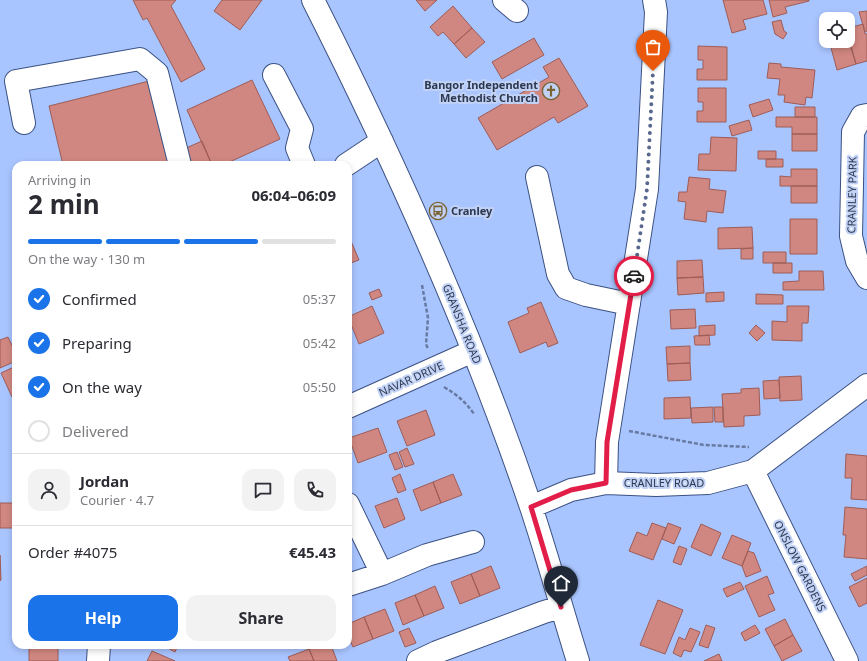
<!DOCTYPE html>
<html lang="en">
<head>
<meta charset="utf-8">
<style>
  body { margin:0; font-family:"Noto Sans",sans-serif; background:#f2f2f3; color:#2b2b33; height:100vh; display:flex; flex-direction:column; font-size:15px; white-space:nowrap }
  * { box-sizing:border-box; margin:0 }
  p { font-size:13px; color:#7c7c81 }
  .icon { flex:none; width:22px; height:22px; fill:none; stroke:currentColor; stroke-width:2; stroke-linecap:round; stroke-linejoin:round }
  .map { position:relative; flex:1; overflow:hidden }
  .details { position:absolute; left:12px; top:161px; width:340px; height:488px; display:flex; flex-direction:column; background:#fff; border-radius:12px; box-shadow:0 2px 6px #0003 }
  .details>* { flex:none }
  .fabs { position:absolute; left:819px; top:12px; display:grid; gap:8px }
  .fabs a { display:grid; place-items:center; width:36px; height:36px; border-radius:8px; background:#fff; box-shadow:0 2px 6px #0003; font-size:20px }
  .pin { position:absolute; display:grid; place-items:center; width:34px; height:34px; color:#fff; margin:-41px -17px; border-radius:50% 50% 50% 0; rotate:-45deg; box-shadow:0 0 4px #0007 }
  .pin .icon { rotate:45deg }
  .courier { position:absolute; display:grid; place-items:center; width:40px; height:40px; margin:-20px; border:3px solid #e11d48; border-radius:50%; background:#fff; color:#222; box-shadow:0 1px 5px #0007 }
  .summary em { font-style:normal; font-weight:700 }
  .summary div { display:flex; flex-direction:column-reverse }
  .summary { display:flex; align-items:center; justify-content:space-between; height:68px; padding:0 16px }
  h1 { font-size:26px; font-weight:700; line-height:30px }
  .bar { display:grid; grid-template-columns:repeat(4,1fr); gap:6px 4px; align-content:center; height:48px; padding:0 16px }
  .bar i { height:5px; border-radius:3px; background:#e1e1e2 }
  .bar .current { background:#1a73e8 }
  .bar p { grid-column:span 4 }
  .line { display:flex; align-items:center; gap:10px; padding:0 16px; border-top:1px solid #e1e1e2 }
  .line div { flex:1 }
  .round { display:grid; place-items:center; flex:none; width:42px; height:42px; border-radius:12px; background:#f2f2f3 }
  ol { padding:0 16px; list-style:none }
  li { display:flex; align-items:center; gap:12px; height:44px }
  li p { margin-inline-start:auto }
  li .icon { padding:4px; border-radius:50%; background:#1a73e8; color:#fff; stroke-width:4 }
  li:last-child { color:#7c7c81 }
  li i { width:22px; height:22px; border:2px solid #e1e1e2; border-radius:50% }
  .action { display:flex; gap:8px; margin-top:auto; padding:8px 16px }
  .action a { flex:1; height:46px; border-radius:12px; background:#1a73e8; color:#fff; font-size:16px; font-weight:700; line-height:46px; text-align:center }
  .action a+a { background:#f2f2f3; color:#2b2b33 }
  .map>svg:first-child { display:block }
  .building { fill:#d18781; stroke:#9e5c57 }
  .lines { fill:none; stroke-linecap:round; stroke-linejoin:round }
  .minor-casing { stroke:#3b5183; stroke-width:24 }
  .path { stroke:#677aa1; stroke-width:2.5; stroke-dasharray:4 2; stroke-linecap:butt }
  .minor { stroke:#fff; stroke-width:22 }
  .done { stroke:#58698d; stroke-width:4; stroke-dasharray:0 7.2 }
  .route { stroke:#e11d48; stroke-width:5 }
  .labels { text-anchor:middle; stroke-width:4; stroke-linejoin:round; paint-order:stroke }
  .poi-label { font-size:11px; font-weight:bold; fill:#2d384f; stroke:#c1d2f6; text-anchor:end }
  .street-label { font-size:11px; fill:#2d384f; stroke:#c1d2f6 }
</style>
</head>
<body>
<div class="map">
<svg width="867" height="661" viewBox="0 0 867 661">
  <rect width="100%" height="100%" fill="#a9c5ff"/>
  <path class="building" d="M133 0H176L171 6 205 69 181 82 147 18 143 20Z
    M222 0H262L240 30 214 11Z
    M416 0H437L425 11Z
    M723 0H763L767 14 743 20 746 29 732 33Z
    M769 0H809V1L785 7 787 13 773 17Z
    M453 6 472 28 454 44 443 32 438 36 430 27Z
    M867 11V31L865 32 859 12Z
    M781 20 784 31 787 33 783 39 775 34 772 22Z
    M863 24 865 34H867V61L856 64 849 39 851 38 849 28Z
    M472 28 485 42 466 58 454 44Z
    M534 38 544 55 502 79 492 62Z
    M848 39 856 64 837 70 830 44 848 41Z
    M698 46 727 47V80H697V69H703V60H698Z
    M559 58 588 106 558 123 554 117 497 150 478 118 549 77 543 67Z
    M769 63 781 64V67L815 70 812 98 806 97 805 105 784 102 785 95H778L780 79 767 78Z
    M153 80 173 161 159 165H63L49 106Z
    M252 80 280 139 223 165H212L187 110Z
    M698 88H726V122H697V111H703V102H698Z
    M769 99 773 110 753 117 749 105Z
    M795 107H815V117H795Z
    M776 117H817V134H792V127H776Z
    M749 120 752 130 732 136 729 126Z
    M792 134H817V151H792Z
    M711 137 737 138 736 171 698 170 699 154H710Z
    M202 141 212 165H192L184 149Z
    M758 151H776V159H758Z
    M766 159H783V167H766Z
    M791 169H817V186H780V176L791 177Z
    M689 177 710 179 709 189 726 191 723 213 707 211 706 222 684 219 686 202 678 201 679 192H687Z
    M791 186H817V203H791Z
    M790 219H817V254H790Z
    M752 227 753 248 718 249V228Z
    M348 234 359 260 348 264Z
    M753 248V259H741V249Z
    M763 252H786V263H763Z
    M702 260 703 277 677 278V261Z
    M773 263H792V273H773Z
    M799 271H823L824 290H783V282L799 281Z
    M703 277 704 293 678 295 677 278Z
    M379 289 382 296 372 300 369 293Z
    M724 292V301L706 302V293Z
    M756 294 783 295V304H756Z
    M541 302 558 343 548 347 546 342 520 353 508 322 529 313 527 308Z
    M372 306 384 333 359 344 348 317Z
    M787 306H809L808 323H802V341L772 340V321L787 322Z
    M695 309 696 328 671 329 670 310Z
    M715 325V335L699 336V326Z
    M756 325 765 333 757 341 749 333Z
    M709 335 710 345H695L694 336Z
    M8 337 16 354V361L0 368V340Z
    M690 346V363L667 364 666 347Z
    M690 363 691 380 668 381 667 364Z
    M16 366V397L15 395 12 397 1 373Z
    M801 376 802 400 780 401 779 377Z
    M779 380 780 398 764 399 763 381Z
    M759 388 760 415 744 416V426L724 427 722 394 741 393V389Z
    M690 397 691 418 664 419V398Z
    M713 407V422L692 423 691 408Z
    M714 407H723V422H715Z
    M426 410 435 435 407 446 397 421Z
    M378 428 387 452 358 463 349 438Z
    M407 448 414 464 405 467 399 452Z
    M397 452 403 467 395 470 389 455Z
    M846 454 867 456V500L851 499 852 478H845Z
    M400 474 406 490 398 493 392 478Z
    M453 474 462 495 441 503 433 482Z
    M433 482 441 503 421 511 413 490Z
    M397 498 405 519 384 528 375 506Z
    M0 503H15L16 528H0Z
    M845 507 867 509V559L844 557 846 535H843Z
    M652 523 666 528 653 560 629 551 637 532 647 536Z
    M668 523 681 528 674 544 662 539Z
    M701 524 721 533 711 556 691 547Z
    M732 535 751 543 742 566 722 558Z
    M679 546 687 549 681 565 673 562Z
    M748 551 754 553 761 571 746 577 742 566Z
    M0 555 1 580 0 581Z
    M491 566 500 588 480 596 471 574Z
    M867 566V575L855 581 851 574Z
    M471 574 480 596 460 604 451 582Z
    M767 576 774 593 768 595 775 610 759 617 745 586Z
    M867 578V603L859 607 849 587Z
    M740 582 744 589 727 597 723 589Z
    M435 586 444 608 424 616 415 595Z
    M415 595 424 616 403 625 395 603Z
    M658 600 683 610 665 654 640 645Z
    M385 609 394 631 373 639 364 617Z
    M364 617 373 639 353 647 348 636V624Z
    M785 619 793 635 774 646 765 629Z
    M706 625 715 628 708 648 699 645Z
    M755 625 760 633 745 641 741 633Z
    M409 628 416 643 405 647 399 632Z
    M690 628 700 632 691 652 684 650 681 657 673 653 679 637 685 640Z
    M793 635 802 651 782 661 774 646Z
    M29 645H58V661H29Z
    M162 645H178L175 652Z
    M318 645H331L337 661H314L309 649Z
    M309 649 314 661H290L288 657Z
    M152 651 175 661H147Z
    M719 654 722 661H704Z"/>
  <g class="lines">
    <defs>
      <path id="minor" d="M313 0C396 164 472 333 531 507 548 558 562 610 578 661
        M504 0 517 11
        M274 75 302 129 297 148 304 165
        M867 115 862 116 853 132 851 236 857 261 867 278
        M24 123 16 81 140 59 157 73 180 165
        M346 165 382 141
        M537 177 558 274 566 288 586 295 629 304
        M348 407 473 351
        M753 471 847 661
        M606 483 607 442 647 189 656 12 654 0
        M348 504 382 574
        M531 507 571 490 606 483 656 485 708 483 753 471 867 385
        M348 585 382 574 427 555 473 542
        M98 661 99 645
        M418 661 437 652 544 612 561 607"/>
    </defs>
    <use href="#minor" class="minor-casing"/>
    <path class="path" d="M422 285 428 318 426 344 428 349
      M444 387C457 395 465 401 474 414
      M629 431 704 445 749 447"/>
    <use href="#minor" class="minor"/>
  </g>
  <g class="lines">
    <path class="done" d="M634 276 647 189 653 71"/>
    <path class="route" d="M561 607 531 507 571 490 606 483 607 442 634 276"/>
  </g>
  <defs>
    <symbol id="church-ring" viewBox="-11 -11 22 22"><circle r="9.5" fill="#c1d2f6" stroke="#7b6434" stroke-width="1.5"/><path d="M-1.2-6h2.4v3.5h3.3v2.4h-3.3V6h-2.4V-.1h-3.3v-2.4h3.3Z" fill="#7b6434"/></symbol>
    <symbol id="bus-ring" viewBox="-11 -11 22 22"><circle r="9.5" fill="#c1d2f6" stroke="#7b6434" stroke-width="1.5"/><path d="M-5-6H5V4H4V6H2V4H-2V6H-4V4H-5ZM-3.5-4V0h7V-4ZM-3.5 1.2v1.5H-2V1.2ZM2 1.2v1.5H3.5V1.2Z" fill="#7b6434"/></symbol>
  </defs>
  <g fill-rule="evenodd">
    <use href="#church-ring" x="541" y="81" width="20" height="20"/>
    <use href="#bus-ring" x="428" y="201" width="20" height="20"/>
  </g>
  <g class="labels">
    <g class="poi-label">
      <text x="538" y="89">Bangor Independent<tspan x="538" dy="13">Methodist Church</tspan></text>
      <text x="451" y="215" text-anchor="start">Cranley</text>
    </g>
    <g class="street-label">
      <text transform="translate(852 195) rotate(-89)" y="4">CRANLEY PARK</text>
      <text transform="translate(462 324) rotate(68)" y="4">GRANSHA ROAD</text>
      <text transform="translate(411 379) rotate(-24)" y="4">NAVAR DRIVE</text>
      <text x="664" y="487">CRANLEY ROAD</text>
      <text transform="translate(800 566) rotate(63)" y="4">ONSLOW GARDENS</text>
    </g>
  </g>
</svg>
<div class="fabs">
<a><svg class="icon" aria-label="locate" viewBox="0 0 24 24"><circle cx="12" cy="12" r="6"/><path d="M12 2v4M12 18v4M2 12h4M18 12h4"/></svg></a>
</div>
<div class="pin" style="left:653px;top:71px;background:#ea580c"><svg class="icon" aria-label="bag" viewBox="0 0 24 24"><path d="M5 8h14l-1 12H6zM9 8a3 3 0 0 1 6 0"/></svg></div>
<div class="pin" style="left:561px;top:607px;background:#1f2937"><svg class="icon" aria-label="home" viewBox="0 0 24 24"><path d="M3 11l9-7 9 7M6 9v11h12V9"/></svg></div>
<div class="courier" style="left:634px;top:276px"><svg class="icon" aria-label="car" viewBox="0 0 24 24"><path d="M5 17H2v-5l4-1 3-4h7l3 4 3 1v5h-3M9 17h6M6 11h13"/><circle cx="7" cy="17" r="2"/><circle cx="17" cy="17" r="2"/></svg></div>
<section class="details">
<div class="summary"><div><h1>2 min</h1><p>Arriving in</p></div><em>06:04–06:09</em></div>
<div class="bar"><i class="current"></i><i class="current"></i><i class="current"></i><i></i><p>On the way · 130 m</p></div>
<ol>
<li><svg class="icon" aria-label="check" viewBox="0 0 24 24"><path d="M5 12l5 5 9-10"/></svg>Confirmed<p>05:37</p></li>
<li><svg class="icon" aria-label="check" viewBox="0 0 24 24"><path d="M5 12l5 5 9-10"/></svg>Preparing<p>05:42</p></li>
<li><svg class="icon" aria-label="check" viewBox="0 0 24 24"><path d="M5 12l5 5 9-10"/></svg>On the way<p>05:50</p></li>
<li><i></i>Delivered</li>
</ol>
<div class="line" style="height:72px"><a class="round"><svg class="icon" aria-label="person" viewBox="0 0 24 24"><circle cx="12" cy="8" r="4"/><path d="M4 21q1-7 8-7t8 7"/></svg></a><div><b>Jordan</b><p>Courier · 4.7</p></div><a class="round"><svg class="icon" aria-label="chat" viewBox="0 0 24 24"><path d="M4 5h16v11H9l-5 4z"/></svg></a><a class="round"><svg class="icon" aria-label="phone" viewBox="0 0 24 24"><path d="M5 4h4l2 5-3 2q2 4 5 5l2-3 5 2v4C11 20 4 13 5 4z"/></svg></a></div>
<div class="line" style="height:52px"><div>Order #4075</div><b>€45.43</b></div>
<div class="action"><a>Help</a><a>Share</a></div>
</section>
</div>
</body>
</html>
